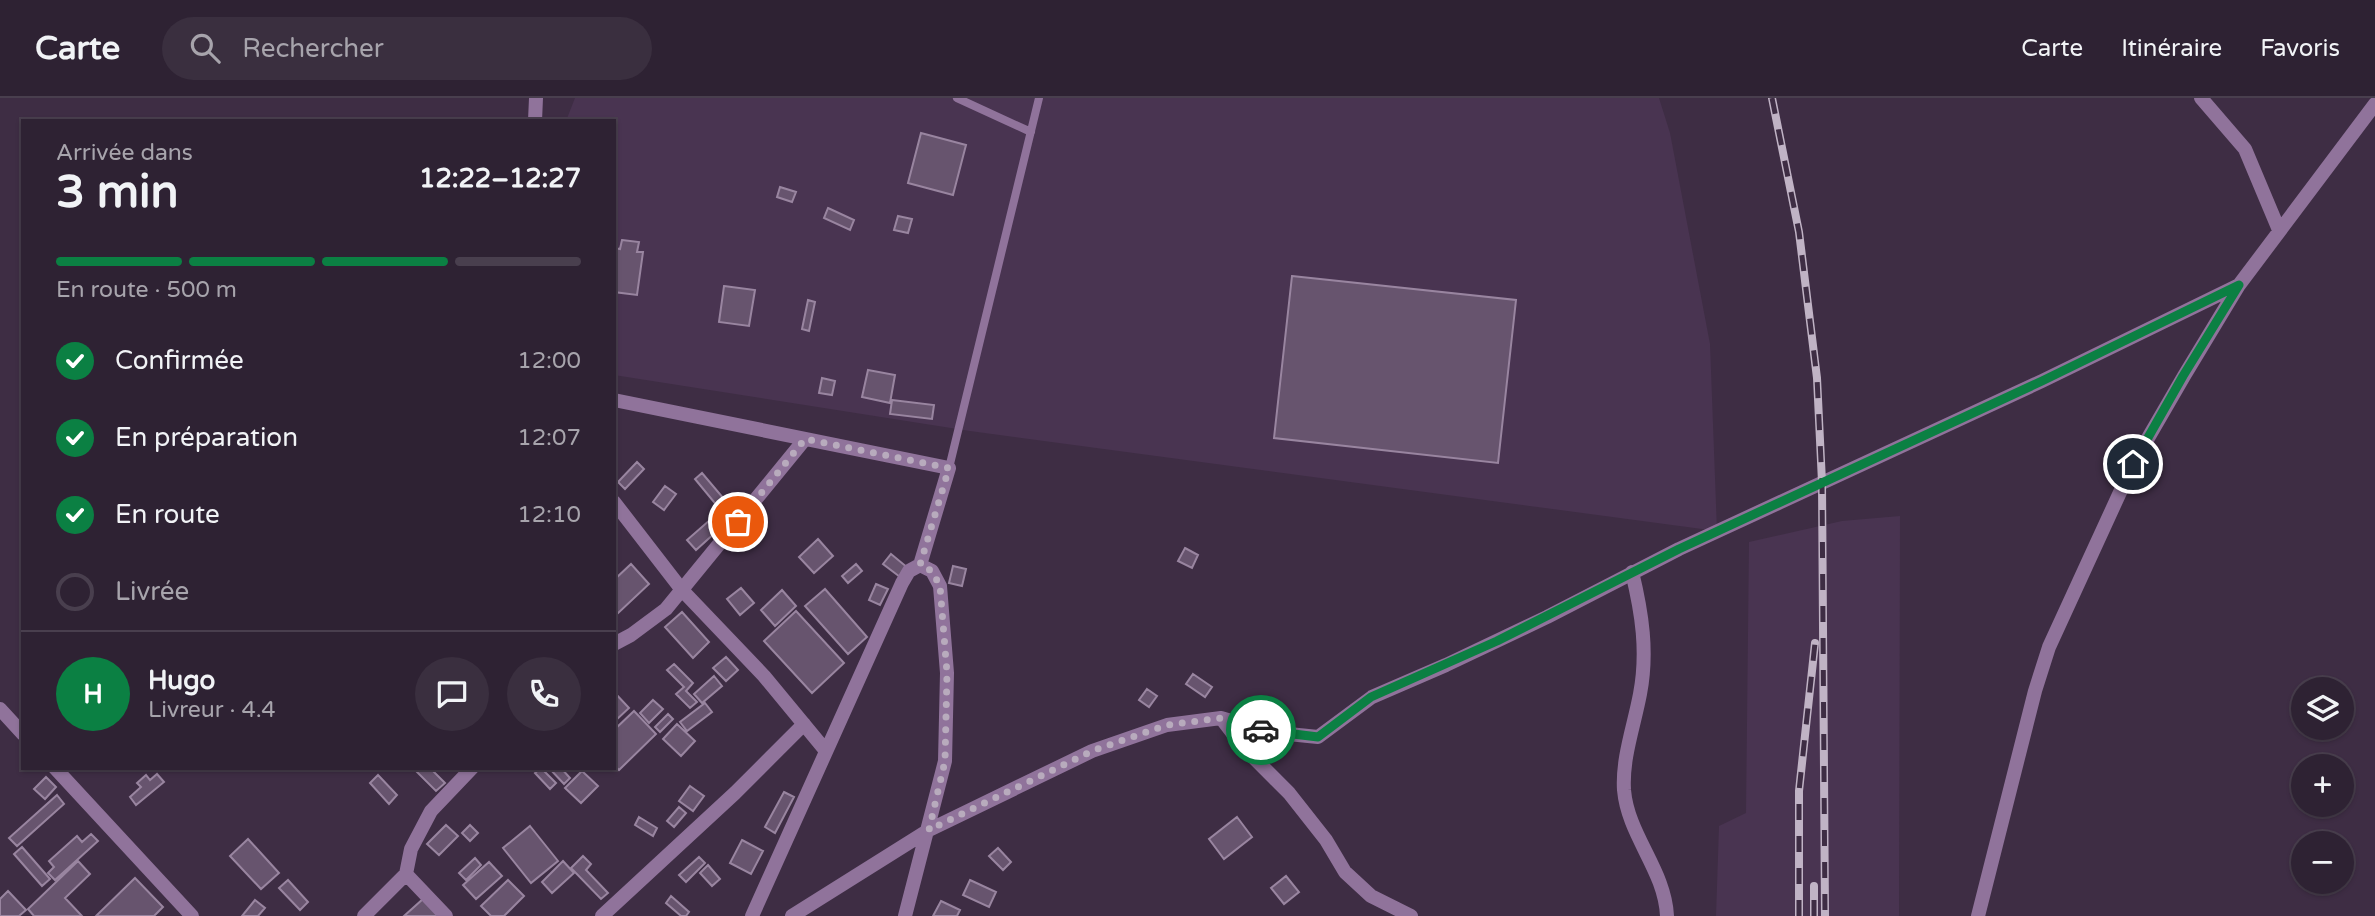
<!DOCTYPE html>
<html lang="fr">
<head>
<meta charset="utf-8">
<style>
  body { margin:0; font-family:"Varela Round",sans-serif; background:#3a2f3f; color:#f1f3f6; height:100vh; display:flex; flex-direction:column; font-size:26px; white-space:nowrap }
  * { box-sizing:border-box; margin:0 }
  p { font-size:23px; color:#a7a4ac }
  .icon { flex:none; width:38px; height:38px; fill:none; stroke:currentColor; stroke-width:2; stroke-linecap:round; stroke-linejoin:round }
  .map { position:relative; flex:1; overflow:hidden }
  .panel { position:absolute; left:21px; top:21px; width:595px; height:651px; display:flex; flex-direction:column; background:#2e2233; border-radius:0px; box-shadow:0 2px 5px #0004,0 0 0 2px #493f4e }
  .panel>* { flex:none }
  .fabs { position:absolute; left:2291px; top:579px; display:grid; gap:14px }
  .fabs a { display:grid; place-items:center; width:63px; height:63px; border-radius:50%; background:#2e2233; box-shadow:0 2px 5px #0004,0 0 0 2px #493f4e; font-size:35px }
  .pin { position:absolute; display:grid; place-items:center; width:60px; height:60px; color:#fff; margin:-30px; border:4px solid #fff; border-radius:50%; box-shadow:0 2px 7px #0007 }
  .courier { position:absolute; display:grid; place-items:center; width:70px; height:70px; margin:-35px; border:5px solid #0b8043; border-radius:50%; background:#fff; color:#222; box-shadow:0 2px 9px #0007 }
  .head em { font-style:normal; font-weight:800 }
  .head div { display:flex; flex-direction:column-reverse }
  .head { display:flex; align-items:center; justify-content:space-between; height:119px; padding:0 35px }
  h1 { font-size:46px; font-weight:800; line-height:52px }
  .bar { display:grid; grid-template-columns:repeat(4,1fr); gap:10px 7px; align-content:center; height:84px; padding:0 35px }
  .bar i { height:9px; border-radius:5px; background:#493f4e }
  .bar .active { background:#0b8043 }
  .bar p { grid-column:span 4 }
  .line { display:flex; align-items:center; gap:18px; padding:0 35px; border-top:2px solid #493f4e }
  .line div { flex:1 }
  .round { display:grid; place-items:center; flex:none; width:74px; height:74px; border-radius:37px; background:#3a2f3f }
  ol { padding:0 35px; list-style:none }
  li { display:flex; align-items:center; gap:21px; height:77px }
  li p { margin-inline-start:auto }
  li .icon { padding:7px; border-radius:50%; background:#0b8043; color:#fff; stroke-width:4 }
  li:last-child { color:#a7a4ac }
  li i { width:38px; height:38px; border:4px solid #493f4e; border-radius:50% }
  header { display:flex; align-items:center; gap:42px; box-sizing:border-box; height:98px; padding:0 35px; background:#2e2233; border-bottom:2px solid #493f4e }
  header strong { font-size:33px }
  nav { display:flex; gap:38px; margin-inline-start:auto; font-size:24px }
  .search { width:490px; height:63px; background:#3a2f3f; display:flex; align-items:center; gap:18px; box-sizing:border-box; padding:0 24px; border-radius:38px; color:#a7a4ac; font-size:26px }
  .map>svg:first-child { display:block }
  .built { fill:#493451 }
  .building { fill:#67546e; stroke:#9985a0; stroke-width:2 }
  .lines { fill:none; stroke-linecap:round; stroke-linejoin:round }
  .service { stroke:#90739b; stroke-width:8 }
  .minor { stroke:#90739b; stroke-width:14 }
  .rail-casing { stroke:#c0b3c5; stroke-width:8 }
  .rail { stroke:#3e2d44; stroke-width:5; stroke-dasharray:16; stroke-linecap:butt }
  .done { stroke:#b8abbd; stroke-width:7; stroke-dasharray:0 12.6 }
  .route { stroke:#0b8043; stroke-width:9 }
</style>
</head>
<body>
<header>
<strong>Carte</strong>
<div class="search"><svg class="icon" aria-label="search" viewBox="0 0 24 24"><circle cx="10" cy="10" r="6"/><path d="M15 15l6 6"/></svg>Rechercher</div>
<nav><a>Carte</a><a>Itinéraire</a><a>Favoris</a></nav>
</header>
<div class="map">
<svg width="2375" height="818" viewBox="0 0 2375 818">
  <rect width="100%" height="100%" fill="#3e2d44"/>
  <path class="built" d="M575 0H1659L1670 35 1710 246 1717 433 970 333 614 277V23H566Z
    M1900 418 1899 818H1716L1719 728 1746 715 1749 444 1842 423Z"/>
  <path class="building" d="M921 35 966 47 953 97 908 85Z
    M780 89 796 94 792 104 777 99Z
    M828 110 854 122 850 132 824 120Z
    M898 118 912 121 908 135 894 132Z
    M622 142 639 144 637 154H643L637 197 614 194V150L620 151Z
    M1292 178 1516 202 1498 365 1274 340Z
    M724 188 755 192 749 228 719 224Z
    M808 202 815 204 809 233 802 231Z
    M868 272 895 277 890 305 862 299Z
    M822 280 835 283 832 297 819 295Z
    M892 302 934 307 932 321 890 316Z
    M637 364 644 371 625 391 618 384Z
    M702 375 735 414 728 421 695 381Z
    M665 388 676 396 664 412 653 404Z
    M718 415 726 425 696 452 687 442Z
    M818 441 833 458 814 475 799 459Z
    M1185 450 1198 457 1192 470 1178 463Z
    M891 456 908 470 900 479 883 466Z
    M631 466 649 486 616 517 614 514V482Z
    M856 466 862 473 848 485 842 478Z
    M953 468 966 471 962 488 949 485Z
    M876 486 888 491 880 507 869 502Z
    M741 490 754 505 740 517 727 501Z
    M825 491 867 539 848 556 805 508Z
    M782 492 796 508 775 528 761 512Z
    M796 513 844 565 812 595 764 543Z
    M682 514 709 544 693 560 665 529Z
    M726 559 738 572 726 583 713 570Z
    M674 566 693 585 686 593 697 604 690 610 676 596 684 589 667 572Z
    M1193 576 1212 589 1205 599 1186 586Z
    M714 578 722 588 702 605 694 596Z
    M1147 591 1157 598 1149 609 1139 602Z
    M614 594 629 610 614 624Z
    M653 602 663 611 649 625 640 615Z
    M705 605 712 614 687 633 680 624Z
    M634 613 656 636 619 672 614 667V632Z
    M668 616 673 621 660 634 655 629Z
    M677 626 695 643 681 658 663 641Z
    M413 670H430L445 685 436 693Z
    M541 670 556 685 550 691 535 675Z
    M549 670H561L570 680 564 686Z
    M582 673 598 688 581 705 565 690Z
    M157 676 164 684 136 707 130 699 141 689 137 685 146 677 150 682Z
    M378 677 397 697 389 706 370 685Z
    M46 679 56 689 45 701 34 691Z
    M690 688 704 698 693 713 679 703Z
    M784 694 794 699 775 735 765 729Z
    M57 697 64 706 17 748 9 740Z
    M679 709 686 715 674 729 667 723Z
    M639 719 657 730 653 738 635 727Z
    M1237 719 1252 739 1224 761 1209 741Z
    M446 727 458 738 439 757 427 746Z
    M470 727 478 735 470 743 462 735Z
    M530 728 558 763 531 785 503 750Z
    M91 736 98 743 55 782 48 775 54 769 49 763 77 738 82 744Z
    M248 741 279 775 261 791 230 758Z
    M742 742 763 753 751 776 730 765Z
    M22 749 50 781 42 788 14 756Z
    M998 750 1011 764 1003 772 989 758Z
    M583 758 591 766 586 772 608 795 601 801 571 770Z
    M699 759 705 765 686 784 679 777Z
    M475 760 481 767 466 782 459 775Z
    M78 763 90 776 65 800 82 818H34L28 811Z
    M563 763 574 775 552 795 542 784Z
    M489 764 502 778 476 801 463 787Z
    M708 767 720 781 712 788 700 775Z
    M1286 778 1299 794 1284 806 1271 790Z
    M135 780 163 809 154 818H96Z
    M288 782 308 804 300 812 279 790Z
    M508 782 524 798 504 818H491L481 808Z
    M970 782 996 794 989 809 963 797Z
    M8 793 26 812 19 818H0V801Z
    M671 798 689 814 686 818H681L666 805Z
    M423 801 439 818H404Z
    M255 802 265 810 258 818H242Z
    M941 803 960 812 957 818H933Z"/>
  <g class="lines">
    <path class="service" d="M957 0 1031 34
      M949 370 1039 0"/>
    <path class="minor" d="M2201 0 2245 51 2279 132
      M535 23 536 0
      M614 302 949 370 920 467 909 473 902 485 752 818
      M614 404 682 492 764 578 826 653
      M1632 474C1642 515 1648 554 1640 596 1634 628 1622 660 1624 692 1628 738 1665 772 1667 818
      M614 546 631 537 666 511 805 341
      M0 611 23 636
      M1221 620 1244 650 1289 695 1326 742 1345 774 1371 798 1411 818
      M55 670 192 818
      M406 776 446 818
      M364 818 406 776 411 751 431 713 472 670
      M602 818 735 695 804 626
      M792 818 929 732 1092 653 1167 627 1221 620 1269 634 1318 639 1372 599 1446 567 1547 519 1679 451 2042 283 2239 187
      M905 818 945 663 947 575 940 488 932 473 920 467
      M1978 818 2035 593 2049 549 2133 366 2184 278 2239 187 2375 6"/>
    <defs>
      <path id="rail" d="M1772 0 1799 134 1817 280 1822 384 1825 818
        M1799 818V693L1815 545
        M1814 818V788"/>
    </defs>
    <use href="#rail" class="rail-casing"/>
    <use href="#rail" class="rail"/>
  </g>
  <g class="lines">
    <path class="done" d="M738 424 805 341 949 370 920 467 932 473 940 488 947 575 945 663 929 732 1092 653 1167 627 1221 620 1261 632"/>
    <path class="route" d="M1261 632 1318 639 1371 599 1497 543 1679 451 2042 283 2239 187 2183 278 2133 366"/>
  </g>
</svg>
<div class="fabs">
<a><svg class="icon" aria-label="layers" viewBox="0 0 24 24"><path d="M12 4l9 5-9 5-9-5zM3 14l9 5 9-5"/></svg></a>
<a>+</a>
<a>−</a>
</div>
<div class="pin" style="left:738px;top:424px;background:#ea580c"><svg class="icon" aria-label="bag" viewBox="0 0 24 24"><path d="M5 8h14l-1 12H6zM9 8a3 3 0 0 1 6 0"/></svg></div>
<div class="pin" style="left:2133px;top:366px;background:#1f2937"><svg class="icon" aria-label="home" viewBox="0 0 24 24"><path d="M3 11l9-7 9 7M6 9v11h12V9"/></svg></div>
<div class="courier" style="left:1261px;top:632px"><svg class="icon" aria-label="car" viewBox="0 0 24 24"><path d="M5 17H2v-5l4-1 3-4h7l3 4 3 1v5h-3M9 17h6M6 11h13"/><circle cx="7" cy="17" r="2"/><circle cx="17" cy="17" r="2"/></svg></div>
<section class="panel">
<div class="head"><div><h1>3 min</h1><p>Arrivée dans</p></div><em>12:22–12:27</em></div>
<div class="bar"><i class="active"></i><i class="active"></i><i class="active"></i><i></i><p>En route · 500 m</p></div>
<ol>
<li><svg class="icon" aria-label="check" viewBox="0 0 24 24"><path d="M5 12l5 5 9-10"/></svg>Confirmée<p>12:00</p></li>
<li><svg class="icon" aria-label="check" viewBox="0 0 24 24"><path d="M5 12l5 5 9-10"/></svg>En préparation<p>12:07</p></li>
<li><svg class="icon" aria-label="check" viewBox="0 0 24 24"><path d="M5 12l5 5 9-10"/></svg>En route<p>12:10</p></li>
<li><i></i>Livrée</li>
</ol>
<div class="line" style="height:126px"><b class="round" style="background:#0b8043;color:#fff">H</b><div><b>Hugo</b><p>Livreur · 4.4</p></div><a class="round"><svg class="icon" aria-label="chat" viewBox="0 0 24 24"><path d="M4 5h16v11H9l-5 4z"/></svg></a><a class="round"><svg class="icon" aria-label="phone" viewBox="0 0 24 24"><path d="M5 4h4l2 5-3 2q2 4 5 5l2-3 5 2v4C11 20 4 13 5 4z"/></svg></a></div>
</section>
</div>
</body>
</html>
